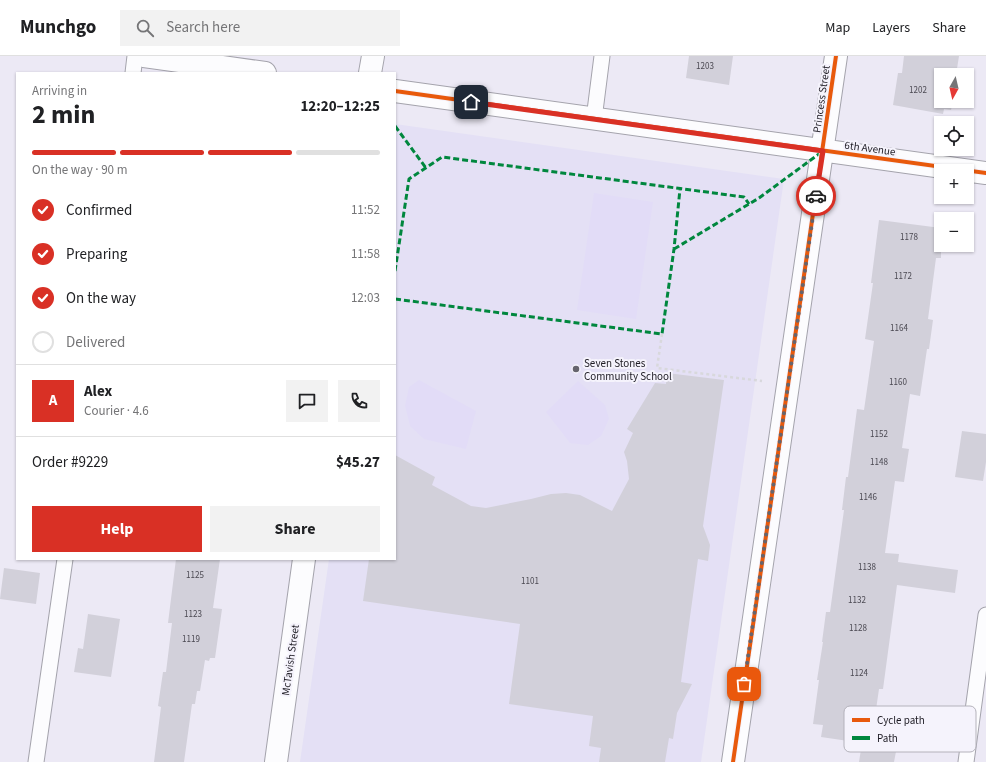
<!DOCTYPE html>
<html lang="en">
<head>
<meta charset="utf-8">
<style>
  body { margin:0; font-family:"Source Sans 3",sans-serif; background:#f2f2f2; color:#202124; height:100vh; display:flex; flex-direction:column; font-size:15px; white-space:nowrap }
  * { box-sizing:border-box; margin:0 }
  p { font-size:13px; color:#757577 }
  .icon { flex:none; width:22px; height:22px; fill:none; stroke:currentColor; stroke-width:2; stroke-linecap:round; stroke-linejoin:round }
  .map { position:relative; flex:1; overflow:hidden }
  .panel { position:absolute; left:16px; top:16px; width:380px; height:488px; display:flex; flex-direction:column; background:#fff; border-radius:0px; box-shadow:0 1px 3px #0004 }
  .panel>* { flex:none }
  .needle { width:26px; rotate:188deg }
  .buttons { position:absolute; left:934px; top:12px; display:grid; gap:8px }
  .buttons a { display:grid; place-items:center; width:40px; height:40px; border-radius:0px; background:#fff; box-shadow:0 1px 3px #0004; font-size:20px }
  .pin { position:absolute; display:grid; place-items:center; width:34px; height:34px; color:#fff; margin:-17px; border-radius:8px; box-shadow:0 2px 6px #0006 }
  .courier { position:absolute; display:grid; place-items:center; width:40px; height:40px; margin:-20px; border:3px solid #d93025; border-radius:50%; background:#fff; color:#222; box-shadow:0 1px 5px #0007 }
  .head em { font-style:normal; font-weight:700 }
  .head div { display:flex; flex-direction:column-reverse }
  .head { display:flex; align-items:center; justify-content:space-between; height:68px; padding:0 16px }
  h1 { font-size:26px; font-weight:700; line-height:30px }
  .bar { display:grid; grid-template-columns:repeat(4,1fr); gap:6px 4px; align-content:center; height:48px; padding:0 16px }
  .bar i { height:5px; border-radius:3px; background:#e0e0e0 }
  .bar .on { background:#d93025 }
  .bar p { grid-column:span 4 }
  .line { display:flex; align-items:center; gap:10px; padding:0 16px; border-top:1px solid #e0e0e0 }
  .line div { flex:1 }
  .round { display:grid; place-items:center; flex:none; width:42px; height:42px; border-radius:0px; background:#f2f2f2 }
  ol { padding:0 16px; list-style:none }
  li { display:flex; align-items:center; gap:12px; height:44px }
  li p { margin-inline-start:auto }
  li .icon { padding:4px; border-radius:50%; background:#d93025; color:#fff; stroke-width:4 }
  li:last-child { color:#757577 }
  li i { width:22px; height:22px; border:2px solid #e0e0e0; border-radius:50% }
  .cta { display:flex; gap:8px; margin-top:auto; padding:8px 16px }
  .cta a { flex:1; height:46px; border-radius:0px; background:#d93025; color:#fff; font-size:16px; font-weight:700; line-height:46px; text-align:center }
  .cta a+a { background:#f2f2f2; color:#202124 }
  header { display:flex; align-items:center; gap:24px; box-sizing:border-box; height:56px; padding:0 20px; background:#fff; border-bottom:1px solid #e0e0e0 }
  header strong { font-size:19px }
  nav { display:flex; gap:22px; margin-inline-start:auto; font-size:14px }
  .search { width:280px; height:36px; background:#f2f2f2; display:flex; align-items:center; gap:10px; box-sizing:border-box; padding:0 14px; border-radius:0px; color:#757577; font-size:15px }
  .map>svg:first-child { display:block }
  .built { fill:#e4e0f5 }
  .green { fill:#e2dcf7 }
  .building { fill:#d2d0da }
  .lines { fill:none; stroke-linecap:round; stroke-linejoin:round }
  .service-casing { stroke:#a4a3ac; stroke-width:17 }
  .minor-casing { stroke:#a4a3ac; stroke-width:24 }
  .path { stroke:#d8d8dc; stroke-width:2.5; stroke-dasharray:3 3; stroke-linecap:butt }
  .service { stroke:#fcfcfe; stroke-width:15 }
  .minor { stroke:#fcfcfe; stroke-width:22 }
  .quiet { stroke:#00873e; stroke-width:3; stroke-dasharray:6 3; stroke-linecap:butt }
  .cycleway-casing { stroke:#f5f3fc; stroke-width:6 }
  .cycleway { stroke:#e8590c; stroke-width:4 }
  .done { stroke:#66646d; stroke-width:4; stroke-dasharray:0 7.2 }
  .route { stroke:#d93025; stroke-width:5 }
  .poi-dot { fill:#66646d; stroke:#f5f3fc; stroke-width:1.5 }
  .labels { text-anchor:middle; stroke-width:4; stroke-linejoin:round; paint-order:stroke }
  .number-label { font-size:9px; fill:#4b4952 }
  .street-label { font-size:11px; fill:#1e1c24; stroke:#f5f3fc }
  .poi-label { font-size:11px; fill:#1e1c24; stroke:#f5f3fc; text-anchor:start }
  .key { fill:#f5f3fc; stroke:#b4b2bb; stroke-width:1 }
  .key-label { font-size:11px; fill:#1e1c24 }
</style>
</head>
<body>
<header>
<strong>Munchgo</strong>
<div class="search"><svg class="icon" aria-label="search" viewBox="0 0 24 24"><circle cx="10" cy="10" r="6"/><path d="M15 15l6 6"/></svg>Search here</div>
<nav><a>Map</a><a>Layers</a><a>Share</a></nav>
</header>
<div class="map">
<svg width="986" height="706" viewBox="0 0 986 706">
  <rect width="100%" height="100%" fill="#ece9f5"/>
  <path class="built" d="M395 68 784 123 701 706H300L329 503H395Z"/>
  <path class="green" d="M594 137 653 146 636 263 577 254Z
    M419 324 476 355 466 393 424 383 410 370 405 350 409 331Z
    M578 325 605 349 609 363 601 380 588 389 570 387 546 356Z"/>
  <path class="building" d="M689 0H733L729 29 686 22Z
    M904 0H959L956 19H941V45H953L951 54 944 53 943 58 893 49 898 17H902Z
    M879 164 941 172V202H936L928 263 933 264 929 293H927L920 340 910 338 902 392 909 393 904 426 895 425 885 497 899 498 898 506 958 514 955 537 897 529 883 633H879L872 681 898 685 894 706H859L862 687 821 681 823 669 813 668 819 624H817L823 586H822L826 556H830L844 454H842L846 421H848L857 353 864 354 874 285 865 283 873 227H871Z
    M667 317 724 324 703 470 710 489 708 505 698 503 681 626 692 628 677 657 673 683 669 682 665 706H599L601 692 589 690 593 660 509 648 520 568 363 545 369 503H395V399L435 421 432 429 471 450 486 452 531 443 551 438 566 437 580 439 612 455 629 423 627 405 624 396 633 377 627 373 655 327 666 328Z
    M962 375 986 378V406L983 425 955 421Z
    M176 503H220L213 552 222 553 215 602H210L209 605 205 604 200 635H197L195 648H192L184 706H154L161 651 158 650 163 616H166L172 567H168Z
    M4 512 40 517 36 548 0 543Z
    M88 558 120 563 111 621 74 616 78 592 83 593Z"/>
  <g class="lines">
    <defs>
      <path id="service" d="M133 17 135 0
        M594 63 602 0
        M36 706 65 503
        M966 706 986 559"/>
      <path id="minor" d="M144 0 265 17
        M370 17 373 0
        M395 35 986 117
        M276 706 304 503
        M733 706 836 0"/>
    </defs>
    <use href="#service" class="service-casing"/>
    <use href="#minor" class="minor-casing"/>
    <path class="path" d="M662 278 657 312 762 325"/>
    <use href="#service" class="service"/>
    <use href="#minor" class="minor"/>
    <path class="quiet" d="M395 70 426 112
      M674 193 759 142 823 95
      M395 215 409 123 442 101 744 141 749 148
      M395 243 662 278 674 193 680 133"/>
    <defs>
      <path id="cycleway" d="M395 35 986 117
        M733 706 836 0"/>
    </defs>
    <use href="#cycleway" class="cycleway-casing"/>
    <use href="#cycleway" class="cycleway"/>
  </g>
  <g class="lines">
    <path class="done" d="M744 628 816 140"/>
    <path class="route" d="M471 46 823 95 816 140"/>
  </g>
  <circle class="poi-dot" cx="576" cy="313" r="4"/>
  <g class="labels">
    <g class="number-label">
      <text x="705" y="13">1203</text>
      <text x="918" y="37">1202</text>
      <text x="909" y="184">1178</text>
      <text x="903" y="223">1172</text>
      <text x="899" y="275">1164</text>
      <text x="898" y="329">1160</text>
      <text x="879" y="381">1152</text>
      <text x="879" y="409">1148</text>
      <text x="868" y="444">1146</text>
      <text x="867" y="514">1138</text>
      <text x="195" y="522">1125</text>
      <text x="530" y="528">1101</text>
      <text x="857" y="547">1132</text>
      <text x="193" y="561">1123</text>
      <text x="858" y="575">1128</text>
      <text x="191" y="586">1119</text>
      <text x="859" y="620">1124</text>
    </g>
    <g class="street-label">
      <text transform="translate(821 43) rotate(-82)" y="4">Princess Street</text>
      <text transform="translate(870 92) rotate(8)" y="4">6th Avenue</text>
      <text transform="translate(290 604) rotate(-82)" y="4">McTavish Street</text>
    </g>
    <g class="poi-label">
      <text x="584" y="311">Seven Stones<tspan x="584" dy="13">Community School</tspan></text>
    </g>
  </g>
  <rect x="844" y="650" width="132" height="46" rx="6" class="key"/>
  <rect x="852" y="662" width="18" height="4" fill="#e8590c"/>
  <rect x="852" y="680" width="18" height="4" fill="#00873e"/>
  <g class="key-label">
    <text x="877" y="668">Cycle path</text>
    <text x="877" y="686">Path</text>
  </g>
</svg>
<div class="buttons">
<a><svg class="needle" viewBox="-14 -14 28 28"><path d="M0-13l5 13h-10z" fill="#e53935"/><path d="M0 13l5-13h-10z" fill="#757577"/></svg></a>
<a><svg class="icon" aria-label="locate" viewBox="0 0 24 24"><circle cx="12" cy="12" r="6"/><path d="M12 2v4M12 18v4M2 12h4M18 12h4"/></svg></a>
<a>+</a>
<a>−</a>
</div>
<div class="pin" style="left:744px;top:628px;background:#ea580c"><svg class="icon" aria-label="bag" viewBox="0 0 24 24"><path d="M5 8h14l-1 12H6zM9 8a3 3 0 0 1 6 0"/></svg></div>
<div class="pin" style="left:471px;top:46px;background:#1f2937"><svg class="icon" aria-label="home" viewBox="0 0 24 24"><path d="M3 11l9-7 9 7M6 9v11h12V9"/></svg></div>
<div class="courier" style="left:816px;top:140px"><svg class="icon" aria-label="car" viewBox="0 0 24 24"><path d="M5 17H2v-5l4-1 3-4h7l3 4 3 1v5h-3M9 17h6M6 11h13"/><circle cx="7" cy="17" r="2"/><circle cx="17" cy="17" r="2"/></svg></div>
<section class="panel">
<div class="head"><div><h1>2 min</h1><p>Arriving in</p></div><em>12:20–12:25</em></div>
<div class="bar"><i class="on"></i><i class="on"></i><i class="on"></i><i></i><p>On the way · 90 m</p></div>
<ol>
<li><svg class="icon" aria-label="check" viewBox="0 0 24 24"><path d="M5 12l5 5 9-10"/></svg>Confirmed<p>11:52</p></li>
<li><svg class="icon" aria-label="check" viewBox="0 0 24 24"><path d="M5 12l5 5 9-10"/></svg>Preparing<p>11:58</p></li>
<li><svg class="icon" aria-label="check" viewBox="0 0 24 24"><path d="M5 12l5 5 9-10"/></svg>On the way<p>12:03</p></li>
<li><i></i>Delivered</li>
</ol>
<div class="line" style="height:72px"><b class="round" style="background:#d93025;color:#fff">A</b><div><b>Alex</b><p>Courier · 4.6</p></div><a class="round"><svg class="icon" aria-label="chat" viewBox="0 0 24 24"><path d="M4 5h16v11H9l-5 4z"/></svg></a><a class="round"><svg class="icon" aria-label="phone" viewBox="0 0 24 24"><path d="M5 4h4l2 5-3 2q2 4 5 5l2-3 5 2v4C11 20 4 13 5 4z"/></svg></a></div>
<div class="line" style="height:52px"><div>Order #9229</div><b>$45.27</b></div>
<div class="cta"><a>Help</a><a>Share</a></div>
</section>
</div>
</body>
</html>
